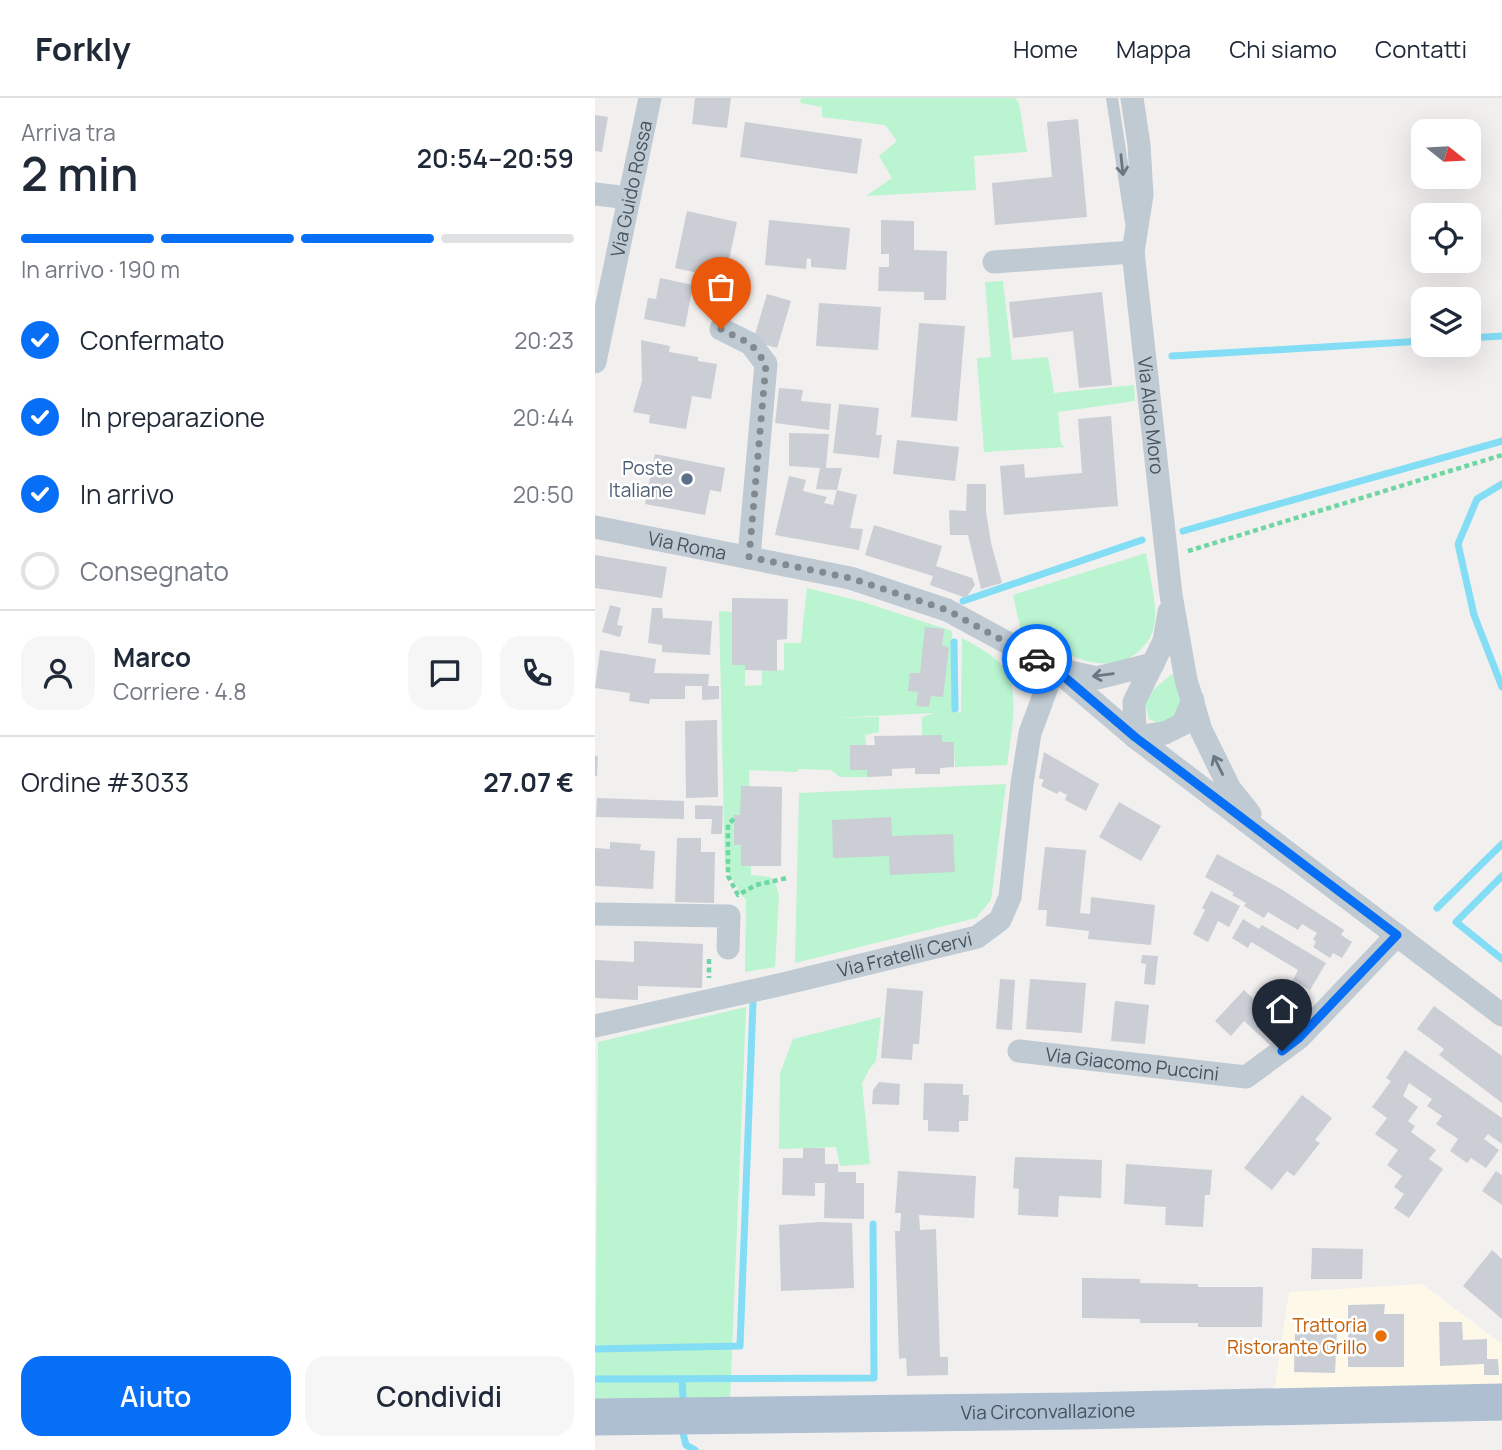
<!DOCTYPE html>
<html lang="it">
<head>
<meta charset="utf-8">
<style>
  body { margin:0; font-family:Manrope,sans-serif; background:#f6f6f7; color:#1f2937; height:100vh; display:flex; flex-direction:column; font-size:26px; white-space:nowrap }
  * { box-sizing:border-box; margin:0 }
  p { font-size:23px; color:#747a83 }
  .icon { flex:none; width:38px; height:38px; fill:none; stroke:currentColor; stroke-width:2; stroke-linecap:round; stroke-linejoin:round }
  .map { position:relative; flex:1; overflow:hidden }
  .panel { display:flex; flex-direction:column; background:#fff; width:595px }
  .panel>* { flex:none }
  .needle { width:46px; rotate:108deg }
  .buttons { position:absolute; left:816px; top:21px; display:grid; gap:14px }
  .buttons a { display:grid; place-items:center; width:70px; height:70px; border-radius:14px; background:#fff; box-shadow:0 7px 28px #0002; font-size:35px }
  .pin { position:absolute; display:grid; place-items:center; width:60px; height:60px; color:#fff; margin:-72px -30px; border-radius:50% 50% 50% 0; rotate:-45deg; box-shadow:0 0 7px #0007 }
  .pin .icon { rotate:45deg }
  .courier { position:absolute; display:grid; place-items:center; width:70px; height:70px; margin:-35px; border:5px solid #076ff5; border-radius:50%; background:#fff; color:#222; box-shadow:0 2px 9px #0007 }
  .head em { font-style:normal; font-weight:600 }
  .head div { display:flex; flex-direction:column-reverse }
  .head { display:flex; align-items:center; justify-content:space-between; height:119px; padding:0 21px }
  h1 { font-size:46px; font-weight:600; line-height:52px }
  .bar { display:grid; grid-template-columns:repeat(4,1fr); gap:10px 7px; align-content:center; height:84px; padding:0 21px }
  .bar i { height:9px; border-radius:5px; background:#e0e1e3 }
  .bar .active { background:#076ff5 }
  .bar p { grid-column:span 4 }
  .line { display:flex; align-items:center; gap:18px; padding:0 21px; border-top:2px solid #e0e1e3 }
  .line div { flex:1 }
  .round { display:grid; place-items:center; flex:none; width:74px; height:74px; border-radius:21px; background:#f6f6f7 }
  ol { padding:0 21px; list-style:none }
  li { display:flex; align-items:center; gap:21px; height:77px }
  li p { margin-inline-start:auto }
  li .icon { padding:7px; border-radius:50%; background:#076ff5; color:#fff; stroke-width:4 }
  li:last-child { color:#747a83 }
  li i { width:38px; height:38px; border:4px solid #e0e1e3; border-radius:50% }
  .primary-button { display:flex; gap:14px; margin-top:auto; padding:14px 21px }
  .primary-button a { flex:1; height:80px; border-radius:21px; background:#076ff5; color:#fff; font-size:28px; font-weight:600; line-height:80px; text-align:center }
  .primary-button a+a { background:#f6f6f7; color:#1f2937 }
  header { display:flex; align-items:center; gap:42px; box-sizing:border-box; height:98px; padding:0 35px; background:#fff; border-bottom:2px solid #e0e1e3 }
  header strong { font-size:33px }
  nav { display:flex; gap:38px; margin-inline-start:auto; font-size:24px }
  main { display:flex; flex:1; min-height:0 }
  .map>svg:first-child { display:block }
  .commercial { fill:#fef8e8 }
  .green { fill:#baf4d0 }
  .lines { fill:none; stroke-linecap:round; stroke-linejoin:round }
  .stream { stroke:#83ddf5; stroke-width:7 }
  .building { fill:#cbced5 }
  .path { stroke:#6ed6a3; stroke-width:4.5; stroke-dasharray:5 3.5; stroke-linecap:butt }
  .lane { stroke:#bfcad3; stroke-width:12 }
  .street { stroke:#bfcad3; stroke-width:23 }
  .primary { stroke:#adbfd1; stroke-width:37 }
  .oneway { stroke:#6a7782 }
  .done { stroke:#828a91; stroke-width:7; stroke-dasharray:0 12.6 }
  .route { stroke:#076ff5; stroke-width:9 }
  .service-dot { fill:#5c6f8a; stroke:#fff; stroke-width:2.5 }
  .food-dot { fill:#e8710a; stroke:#fff; stroke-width:2.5 }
  .labels { text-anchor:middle; stroke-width:5; stroke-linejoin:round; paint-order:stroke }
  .street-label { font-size:19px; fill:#46535f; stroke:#fff }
  .service-label { font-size:19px; fill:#4e5e75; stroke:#fff; text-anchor:end }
  .food-label { font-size:19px; fill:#c56008; stroke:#fff; text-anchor:end }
</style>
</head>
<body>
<header>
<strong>Forkly</strong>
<nav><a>Home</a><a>Mappa</a><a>Chi siamo</a><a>Contatti</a></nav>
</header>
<main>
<section class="panel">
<div class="head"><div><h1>2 min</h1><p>Arriva tra</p></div><em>20:54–20:59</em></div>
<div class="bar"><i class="active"></i><i class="active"></i><i class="active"></i><i></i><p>In arrivo · 190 m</p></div>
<ol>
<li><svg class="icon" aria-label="check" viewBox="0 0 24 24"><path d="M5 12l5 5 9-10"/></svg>Confermato<p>20:23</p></li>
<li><svg class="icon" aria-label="check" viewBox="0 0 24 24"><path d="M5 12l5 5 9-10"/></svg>In preparazione<p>20:44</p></li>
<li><svg class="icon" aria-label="check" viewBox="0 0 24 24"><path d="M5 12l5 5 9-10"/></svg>In arrivo<p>20:50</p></li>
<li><i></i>Consegnato</li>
</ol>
<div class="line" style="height:126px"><a class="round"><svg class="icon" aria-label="person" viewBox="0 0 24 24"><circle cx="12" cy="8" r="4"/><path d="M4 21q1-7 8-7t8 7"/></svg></a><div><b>Marco</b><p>Corriere · 4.8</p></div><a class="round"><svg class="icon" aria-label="chat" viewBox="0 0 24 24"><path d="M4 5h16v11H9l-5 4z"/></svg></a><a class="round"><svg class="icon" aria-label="phone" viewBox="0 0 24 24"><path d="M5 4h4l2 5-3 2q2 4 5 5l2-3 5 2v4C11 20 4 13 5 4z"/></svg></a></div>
<div class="line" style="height:91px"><div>Ordine #3033</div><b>27.07 €</b></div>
<div class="primary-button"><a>Aiuto</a><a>Condividi</a></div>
</section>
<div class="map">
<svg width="907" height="1352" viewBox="0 0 907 1352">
  <rect width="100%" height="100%" fill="#f2efef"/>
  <path class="commercial" d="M827 1186 907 1246V1293L679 1294 694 1194Z"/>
  <path class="green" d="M206 0H420L424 5 432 54 379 58 381 92 271 98 297 80 284 58 302 43 290 27 227 19V9L205 5Z
    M408 183 417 262 453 259 459 295 539 287 540 303 463 314 466 346 470 349 389 354 382 260 396 259 390 184Z
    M551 455C554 476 561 498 560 519 560 532 554 544 545 552 510 585 460 549 426 533L418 497Z
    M212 490 268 504 357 533 359 615 366 614 367 540C381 548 398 556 408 569 427 591 415 640 412 667L360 669 359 644H347L327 638V619L339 615 240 620 284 619V634L270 637 271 647 255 648V672H272V679H245L236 672 203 671 202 674 154 672 156 777 175 779 181 787 184 797 180 869 150 874 151 802 144 793 130 768 124 513 137 514V566L150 567V588L167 587V573L189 572V545H206Z
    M577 576 581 577 588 606 585 616 564 626 554 621 550 605 558 592Z
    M411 686 396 802 381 820 200 865 204 695Z
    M151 909 135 1303 0 1304 3 944Z
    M286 919 281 963 275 970 267 985 275 1066 245 1068 241 1049 184 1051 185 975 198 941Z"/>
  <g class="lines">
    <path class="stream" d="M873 240 907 238
      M577 258 828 243
      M907 386 882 401 863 446 879 517 907 589
      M588 433 907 343
      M368 503 547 442
      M359 544 360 611
      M907 778 861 824 907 861
      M842 810 907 746
      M0 1251 145 1248 158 905
      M0 1281 279 1280 278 1126
      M87 1281 88 1298
      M88 1335 91 1347 100 1352"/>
  </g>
  <path class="building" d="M100 0H136L132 30 97 26Z
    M0 17 13 19 7 54 0 53Z
    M483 21 492 119 400 127 397 85 457 79 452 24Z
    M150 24 267 41 262 76 145 59Z
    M92 113 142 124 130 181 80 170Z
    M174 122 255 130 251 172 216 169V161L212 160 211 171 170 167Z
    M286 122 319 123V152L352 153 351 202H329V194L283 193 284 169H294V156H286Z
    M65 180 98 187 90 229 49 221 53 200 61 201Z
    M507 194 517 287 484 290 478 233 418 240 414 204Z
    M172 196 196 203 182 250 158 243Z
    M224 205 286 209 283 252 221 248Z
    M324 225 370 228 362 323 316 319Z
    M46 242 75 248 74 254 103 259V263L122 266 116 301 97 298 91 331 54 325 55 317 38 314 47 283Z
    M184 290 208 292 206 303 236 306 234 332 180 325Z
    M244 306 284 310 281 337H287L284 360 238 355Z
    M516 318 523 408 409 417 405 368 429 366 430 380 487 375 483 321Z
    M194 335 234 336 231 370H247L242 392 262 397 255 430 268 431 264 452 180 437 194 378 211 382 208 393 232 399 229 405 238 407 242 392 221 391 225 370 194 368Z
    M302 342 364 349 360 383 298 376Z
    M60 356 130 370 126 394 115 392 110 417 50 406Z
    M372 386H391V413L396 445 407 485 386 491 373 437H355L354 412 371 413Z
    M279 427 347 448 341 468 377 480 380 487 371 500 335 487 338 478 270 457Z
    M0 457 72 469 67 500 0 490Z
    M137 500 193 501 192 541 182 542V573L150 572V567H137Z
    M15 507 26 510 22 527 28 528 25 539 7 534Z
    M57 510H67L68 520 117 523 115 557 67 554V547L53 545Z
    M330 529 349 531 347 548 354 549 348 599 336 598 334 609 321 608 323 594 313 593 315 575H325Z
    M5 552 61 561 59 575 114 576 113 588H124V601L107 602V588H90V601H55L54 606 34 603 35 595 0 590Z
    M122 622 123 699 91 700 90 623Z
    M347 637V644H359V669L345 670V676H320V670L297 671V678L272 679V672H255V647H280L279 638Z
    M449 654 504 686 491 713 470 702 472 697 464 693 462 696 446 688 449 682 444 680Z
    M0 657 3 659 2 678H0Z
    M146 688 187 689 186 768H146V747H139V717H145Z
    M2 700 89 703V721L1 719Z
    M524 704 566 728 546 763 504 739Z
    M100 707 128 708 127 736H116L117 721H100Z
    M296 719 297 738 358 736 360 774 295 777 294 758 238 760 237 722Z
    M82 740H106V754H120L119 805 80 804Z
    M15 744 46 746 45 752 60 753 58 791 0 788V750L15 751Z
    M450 749 491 752 485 815 495 816 496 799 560 807 556 847 493 841 494 833 451 828 452 812H443Z
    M622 756 686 791 749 832 746 837 757 844 747 860 738 855 735 860 718 849 721 844 718 841 722 835 707 826 703 832 673 814 669 820 649 808 651 805 637 797 639 795 610 779Z
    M616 793 645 808 634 829 623 823 613 844 598 836 610 812 607 810Z
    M648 821 664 831 667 827 731 865 715 892 698 882 703 872 656 844 653 850 637 840Z
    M39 843 108 846 107 890 43 888V902L0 900V862L39 864Z
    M547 857 563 858 560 887 549 886 551 866 546 865Z
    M405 881 420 882 417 932 401 931Z
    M435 881 491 885 487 935 431 931Z
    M292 890 328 893 324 946H318L317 962 286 960Z
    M649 892 692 931 676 948 649 923 636 938 620 923Z
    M520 903 554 907 550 946 516 943Z
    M839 908 907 958V1005L844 957 849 951 822 931Z
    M810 952 907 1020V1046L893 1036 889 1041 904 1052 891 1070 876 1060 872 1065 855 1053 863 1041 841 1026 847 1018 832 1008 837 1001 814 985 808 998 823 1009 813 1023 820 1028 816 1034 841 1052 834 1061 848 1071 814 1120 799 1110 809 1096 799 1089 807 1078 792 1067 803 1052 780 1036 792 1020 777 1009 796 983 791 980Z
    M284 984 305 986 304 1007 277 1006 278 992Z
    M329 985 368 986V997H374L373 1023H364V1034L333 1033V1022H328Z
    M707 997 737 1020 720 1042 725 1045 699 1078 692 1073 677 1092 649 1070Z
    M208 1050H230V1066H243V1074H261V1085H269V1121L229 1120 230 1085H220V1098L187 1097 188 1060H208Z
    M420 1059 507 1062 506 1100 464 1098 463 1119 423 1117 424 1091 418 1090Z
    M531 1066 617 1072 615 1097H610L608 1129 570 1127 571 1109 529 1106Z
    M303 1073 381 1078 379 1120 324 1117 325 1132 341 1131 345 1259H353V1277L312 1278 311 1260 304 1261 300 1133H305L306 1115H300Z
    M901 1073 907 1077V1107L887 1093Z
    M225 1124 257 1125 259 1190 186 1193 184 1127Z
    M717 1150 768 1151 767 1181H716Z
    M897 1152 907 1161V1221L868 1188Z
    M487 1180 545 1181V1185L603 1186V1189H668L667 1229H603V1225H545V1221L487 1220Z
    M790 1206 789 1216H809V1269H753V1207Z
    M844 1224H867L868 1242 892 1241V1261H903L904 1277H889V1266L845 1268Z
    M700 1233 742 1234 740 1275 699 1274Z"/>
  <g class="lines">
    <path class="path" d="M593 453 907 357
      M139 721 133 726V778L143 797 161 787 192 780
      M114 861V880"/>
    <path class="lane" d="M517 0 536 124"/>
    <g class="street">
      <path id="s1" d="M537 0 544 47 547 97 538 154 576 497 591 582 606 632 635 691 655 716"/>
      <path d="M0 96 34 100"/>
      <path d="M399 164 538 154"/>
      <path d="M126 231 156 246 171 266 154 459"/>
      <path id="s2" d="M0 264 55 0"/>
      <path id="s3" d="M0 429 255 480 352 512 459 570 540 639 907 917"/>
      <path d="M462 571 502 580 558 566"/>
      <path d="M540 639 539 604 569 543 574 514"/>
      <path d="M540 639 570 635 588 626 598 602"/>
      <path d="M0 816 134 818 133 850"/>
      <path id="s4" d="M0 928 188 886 382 839 405 822 415 799 427 686 435 635 459 570"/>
      <path id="s5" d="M424 953 651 979 704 940 802 837"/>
    </g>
    <path class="primary" id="s6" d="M0 1319 482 1313 907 1304"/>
  </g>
  <defs><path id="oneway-shaft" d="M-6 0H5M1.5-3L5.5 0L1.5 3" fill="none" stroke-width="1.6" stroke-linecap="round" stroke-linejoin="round" transform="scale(1.75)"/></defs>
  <g class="oneway">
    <use href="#oneway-shaft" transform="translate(527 67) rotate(84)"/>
    <use href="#oneway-shaft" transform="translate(508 577) rotate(172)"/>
    <use href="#oneway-shaft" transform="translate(623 667) rotate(-116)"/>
  </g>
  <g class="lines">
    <path class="done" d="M126 231 156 246 171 266 154 459 255 480 352 512 442 561"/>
    <path class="route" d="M442 561 459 570 540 639 802 837 704 940 687 953"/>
  </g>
  <circle class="service-dot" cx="92" cy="381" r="7"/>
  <circle class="food-dot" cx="786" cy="1238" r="7"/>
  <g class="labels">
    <g class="street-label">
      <text dy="7" stroke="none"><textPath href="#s2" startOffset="177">Via Guido Rossa</textPath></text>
      <text dy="7" stroke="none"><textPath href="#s1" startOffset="320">Via Aldo Moro</textPath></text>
      <text dy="7" stroke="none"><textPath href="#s3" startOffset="94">Via Roma</textPath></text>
      <text dy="7" stroke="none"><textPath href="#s4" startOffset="318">Via Fratelli Cervi</textPath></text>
      <text dy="7" stroke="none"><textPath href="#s5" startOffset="114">Via Giacomo Puccini</textPath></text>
      <text dy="7" stroke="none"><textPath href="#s6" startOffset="453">Via Circonvallazione</textPath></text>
    </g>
    <g class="service-label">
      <text x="78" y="377">Poste<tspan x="78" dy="22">Italiane</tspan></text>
    </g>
    <g class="food-label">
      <text x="772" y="1234">Trattoria<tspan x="772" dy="22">Ristorante Grillo</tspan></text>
    </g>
  </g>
</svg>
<div class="buttons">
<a><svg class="needle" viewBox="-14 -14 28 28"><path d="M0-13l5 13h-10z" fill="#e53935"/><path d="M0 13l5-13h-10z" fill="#747a83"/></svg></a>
<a><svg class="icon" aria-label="locate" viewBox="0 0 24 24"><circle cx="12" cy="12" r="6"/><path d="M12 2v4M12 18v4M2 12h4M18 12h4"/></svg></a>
<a><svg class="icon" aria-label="layers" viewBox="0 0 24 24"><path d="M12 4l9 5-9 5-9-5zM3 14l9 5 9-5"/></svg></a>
</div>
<div class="pin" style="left:126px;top:231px;background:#ea580c"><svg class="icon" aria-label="bag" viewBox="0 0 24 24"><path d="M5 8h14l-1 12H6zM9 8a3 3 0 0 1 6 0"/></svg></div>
<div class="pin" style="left:687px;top:953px;background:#1f2937"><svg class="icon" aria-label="home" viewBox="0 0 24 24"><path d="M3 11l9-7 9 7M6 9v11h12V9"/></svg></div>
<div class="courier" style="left:442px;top:561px"><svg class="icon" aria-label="car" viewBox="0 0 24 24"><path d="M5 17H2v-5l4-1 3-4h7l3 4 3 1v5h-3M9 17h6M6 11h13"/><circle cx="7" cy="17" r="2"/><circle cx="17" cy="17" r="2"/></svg></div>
</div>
</main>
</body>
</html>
